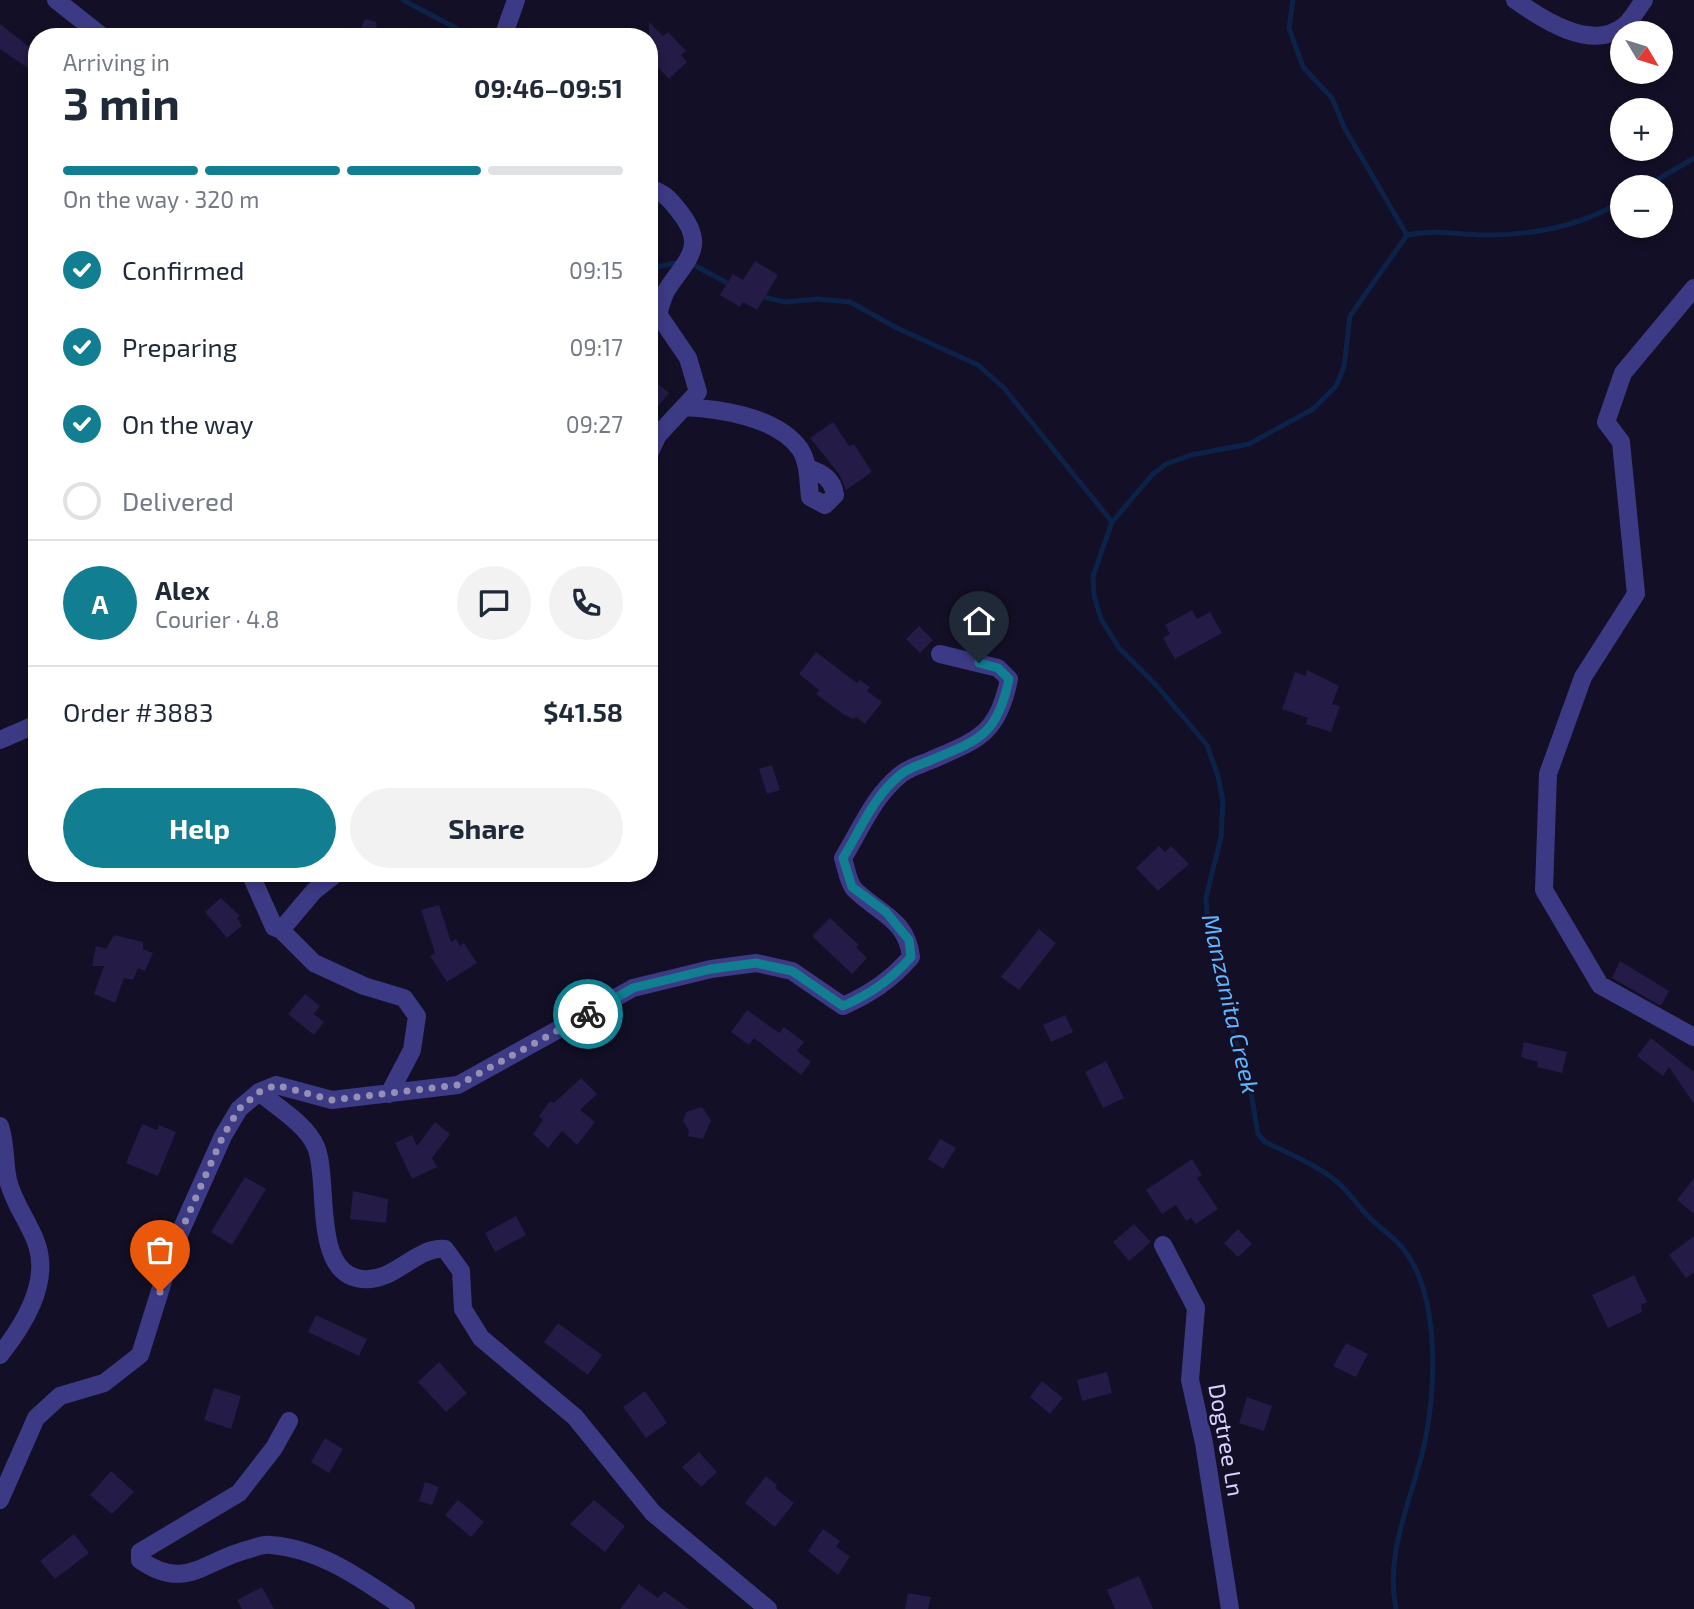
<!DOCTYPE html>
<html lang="en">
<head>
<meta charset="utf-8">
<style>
  body { margin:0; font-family:"Exo 2",sans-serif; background:#f2f2f3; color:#1f2937; height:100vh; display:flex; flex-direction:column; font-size:26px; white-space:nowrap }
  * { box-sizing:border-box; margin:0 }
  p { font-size:23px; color:#747a83 }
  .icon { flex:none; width:38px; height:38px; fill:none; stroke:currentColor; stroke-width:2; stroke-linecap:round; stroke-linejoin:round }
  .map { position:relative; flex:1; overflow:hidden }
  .side { position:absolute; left:28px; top:28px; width:630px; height:854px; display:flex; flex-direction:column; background:#fff; border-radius:28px; box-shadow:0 4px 10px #0003 }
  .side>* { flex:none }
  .needle { width:46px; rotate:128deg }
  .controls { position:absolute; left:1610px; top:21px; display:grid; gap:14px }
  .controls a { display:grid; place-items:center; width:63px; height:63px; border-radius:50%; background:#fff; box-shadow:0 4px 10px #0003; font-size:35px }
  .pin { position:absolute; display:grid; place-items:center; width:60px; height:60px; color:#fff; margin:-72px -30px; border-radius:50% 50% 50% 0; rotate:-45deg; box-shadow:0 0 7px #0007 }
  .pin .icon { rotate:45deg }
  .courier { position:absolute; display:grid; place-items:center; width:70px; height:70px; margin:-35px; border:5px solid #117e91; border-radius:50%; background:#fff; color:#222; box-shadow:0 2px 9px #0007 }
  .overview em { font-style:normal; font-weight:700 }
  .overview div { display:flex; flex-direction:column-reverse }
  .overview { display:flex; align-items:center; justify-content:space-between; height:119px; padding:0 35px }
  h1 { font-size:46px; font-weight:700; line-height:52px }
  .bar { display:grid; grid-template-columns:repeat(4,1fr); gap:10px 7px; align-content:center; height:84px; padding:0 35px }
  .bar i { height:9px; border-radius:5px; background:#e0e1e3 }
  .bar .active { background:#117e91 }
  .bar p { grid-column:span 4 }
  .line { display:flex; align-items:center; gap:18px; padding:0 35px; border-top:2px solid #e0e1e3 }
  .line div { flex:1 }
  .round { display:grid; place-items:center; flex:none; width:74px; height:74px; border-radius:37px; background:#f2f2f3 }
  ol { padding:0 35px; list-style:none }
  li { display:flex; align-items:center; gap:21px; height:77px }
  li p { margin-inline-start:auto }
  li .icon { padding:7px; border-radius:50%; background:#117e91; color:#fff; stroke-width:4 }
  li:last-child { color:#747a83 }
  li i { width:38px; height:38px; border:4px solid #e0e1e3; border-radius:50% }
  .cta { display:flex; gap:14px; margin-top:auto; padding:14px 35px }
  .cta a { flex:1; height:80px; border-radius:42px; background:#117e91; color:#fff; font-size:28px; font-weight:700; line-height:80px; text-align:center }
  .cta a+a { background:#f2f2f3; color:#1f2937 }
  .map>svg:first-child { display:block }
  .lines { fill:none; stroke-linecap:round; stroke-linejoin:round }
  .stream { stroke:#0c2248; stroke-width:5 }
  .building { fill:#241b47 }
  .street { stroke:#3d3a85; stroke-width:18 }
  .done { stroke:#948fb3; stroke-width:7; stroke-dasharray:0 12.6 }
  .route { stroke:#117e91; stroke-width:9 }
  .labels { text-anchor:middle; stroke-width:5; stroke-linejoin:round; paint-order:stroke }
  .street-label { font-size:23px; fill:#d9d4ff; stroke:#130f26 }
  .water-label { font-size:24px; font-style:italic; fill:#62b6ff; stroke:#130f26 }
</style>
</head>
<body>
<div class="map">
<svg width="1694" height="1609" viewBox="0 0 1694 1609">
  <rect width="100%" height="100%" fill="#130f26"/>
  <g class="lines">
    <path class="stream" d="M403 0 456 28 462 37
      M1293 0 1289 28 1303 67 1332 98 1345 129 1407 235
      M1645 187 1694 158
      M690 263 733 286
      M649 269 680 262
      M759 296 785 302 818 299 850 302 897 328 978 365 1004 388 1112 522
      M1396 1609C1385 1556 1409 1505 1422 1454 1437 1396 1442 1290 1399 1244 1391 1235 1380 1228 1371 1219 1358 1207 1349 1191 1335 1180 1315 1164 1287 1153 1265 1142L1258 1134 1248 1074 1235 1039 1208 923 1206 897 1221 837 1223 801 1218 776 1207 745 1156 685 1119 648 1101 619 1094 595 1093 576 1112 522 1152 475 1166 464 1191 455 1249 444 1313 409 1336 386 1344 367 1350 316 1407 235C1435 229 1460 235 1488 235 1535 235 1581 226 1622 201"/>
  </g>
  <path class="building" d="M365 19 376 22 378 37H357Z
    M649 22 663 36 668 32 686 51 681 55 687 62 669 79 649 58Z
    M0 24 37 53V74L0 49Z
    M755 261 778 275 757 310 743 302 740 307 720 295 733 274 743 280Z
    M649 377 669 393 658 406 649 399Z
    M833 422 849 446 854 444 872 472 846 490 839 474 810 438Z
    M973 594 984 604 980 609 993 621 987 629 991 632 977 647 973 644 969 648 955 636 959 631 948 621Z
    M1192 610 1197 619 1210 612 1222 633 1175 659 1163 638 1170 634 1165 625Z
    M919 626 933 640 920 653 906 639Z
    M816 652 857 683 860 680 870 687 867 691 882 702 865 724 856 717 853 719 843 714 816 694 819 690 799 674Z
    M1307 670 1339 686 1332 704 1340 706 1331 732 1306 724 1308 718 1282 709 1295 672 1306 676Z
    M772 765 780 790 767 794 759 769Z
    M1159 846 1165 852 1171 846 1189 864 1158 891 1136 868Z
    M221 898 240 916 237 918 242 926 227 938 205 912Z
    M439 905 451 942 456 939 460 946 464 943 477 963 447 982 430 956 435 953 421 910Z
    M830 918 859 945 856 947 867 958 852 974 812 936Z
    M1039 929 1056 943 1019 990 1001 977Z
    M114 935 143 942V949L153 953 145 971 138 968 133 980 124 978 115 1003 94 994 104 966H92L96 946 106 949Z
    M1620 961 1669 991 1661 1006 1612 978Z
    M305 994 320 1006 314 1014 324 1022 314 1035 288 1014Z
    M747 1010 779 1033 784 1027 804 1042 797 1051 811 1062 801 1075 754 1038 749 1045 731 1032Z
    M1065 1015 1073 1032 1051 1042 1043 1025Z
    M1651 1038 1694 1072V1104L1669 1067 1663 1076 1637 1056Z
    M1524 1042 1567 1052 1562 1073 1537 1067 1538 1062 1521 1057Z
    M1106 1061 1124 1098 1103 1108 1085 1072Z
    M581 1078 597 1094 580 1110 595 1122 577 1145 562 1131 548 1148 533 1134 543 1120 539 1116 550 1101 554 1103Z
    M702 1107 711 1120 703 1139 688 1136 689 1130 683 1121 686 1112Z
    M435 1122 450 1134 432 1158 437 1167 412 1179 395 1143 412 1135 417 1146Z
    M142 1124 157 1130 159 1125 176 1132 158 1176 126 1163Z
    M940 1139 956 1148 943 1169 928 1159Z
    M1192 1159 1202 1175 1197 1178 1218 1209 1196 1224 1191 1218 1186 1221 1176 1205 1162 1214 1146 1190Z
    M245 1177 266 1189 232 1245 211 1232Z
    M1694 1178V1214L1677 1200Z
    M353 1191 388 1199 386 1223 350 1219Z
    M516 1216 526 1235 495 1252 485 1233Z
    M1134 1224 1151 1242 1129 1261 1113 1242Z
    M1238 1229 1252 1244 1238 1257 1224 1243Z
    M1694 1236V1272L1686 1278 1669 1255Z
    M1634 1275 1647 1302 1641 1305 1642 1312 1608 1328 1592 1295Z
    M316 1315 367 1339 359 1356 308 1332Z
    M558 1323 602 1355 588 1375 544 1342Z
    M1346 1343 1368 1354 1356 1377 1333 1366Z
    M439 1362 467 1393 446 1412 418 1382Z
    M1107 1372 1112 1393 1082 1401 1077 1380Z
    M1042 1381 1063 1398 1050 1414 1030 1397Z
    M214 1388 241 1396 231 1429 204 1420Z
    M645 1391 667 1423 646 1438 623 1407Z
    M1247 1397 1272 1406 1264 1431 1239 1423Z
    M325 1438 343 1449 329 1473 311 1462Z
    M699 1452 717 1472 701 1487 682 1467Z
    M111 1471 134 1492 112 1514 90 1495Z
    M766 1476 777 1485 775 1488 794 1503 775 1527 745 1503Z
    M425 1482 439 1487 432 1505 419 1501Z
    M458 1500 484 1522 471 1537 445 1515Z
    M594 1500 625 1526 605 1552 570 1524Z
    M823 1529 840 1541 836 1547 850 1556 838 1575 808 1551Z
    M74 1534 89 1553 55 1579 40 1561Z
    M1139 1576 1153 1609H1115L1107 1590Z
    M639 1584 658 1598 664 1591 689 1609H620Z
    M262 1587 274 1609H242L237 1600Z
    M908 1593 931 1597 928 1609H905Z"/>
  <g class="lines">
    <path class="street" d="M56 0 103 37
      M1515 0C1543 20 1592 52 1624 26 1632 20 1638 8 1644 0
      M503 37 516 0
      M649 188C664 193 669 198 679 211 707 246 688 258 668 288 663 295 661 305 658 314L688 358 698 392 658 435 649 454
      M1694 288 1623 373 1606 422 1621 442 1636 594 1583 677 1548 774 1544 890 1600 985 1694 1037
      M684 407C721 409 777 417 800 449 809 463 808 481 810 497L825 505 835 495C833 479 822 473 808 468
      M0 740 37 724
      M250 873 274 927 281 930 314 963 364 986 404 998 417 1016 412 1050 389 1094
      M281 930 314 891 337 873
      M259 1092C277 1107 307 1125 316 1147 330 1181 311 1274 362 1279 394 1283 416 1246 445 1249L461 1271 463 1309 481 1338 575 1417 653 1513 768 1609
      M0 1126C6 1144 4 1162 8 1180 14 1205 30 1223 37 1245 50 1284 23 1326 0 1355
      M1163 1245 1196 1308 1190 1380 1204 1443 1230 1609
      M289 1421 274 1448 239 1493 140 1552V1560C186 1592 204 1560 250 1549 256 1547 264 1544 271 1545 322 1549 364 1581 406 1609
      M0 1500 36 1418 60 1396 104 1383 140 1355 174 1246 223 1136 239 1109 259 1092 276 1085 332 1100 458 1085 633 988 711 969 756 963 792 971 843 1006C870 994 891 980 911 957 907 919 878 913 854 889 848 882 846 867 843 858 861 829 873 797 900 775 908 768 919 765 929 761 977 740 998 735 1009 679L998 668 940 654"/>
  </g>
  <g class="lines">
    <path class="done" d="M160 1292 174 1247 223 1136 239 1109 259 1092 276 1085 332 1100 458 1085 588 1014"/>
    <path class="route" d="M588 1014 633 988 711 969 756 963 792 971 843 1006C870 994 891 980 911 957L909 940 886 912 852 887 843 858C861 829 873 797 900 775 908 768 919 765 929 761 978 740 997 737 1009 679L998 668 979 663"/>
  </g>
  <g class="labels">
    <g class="street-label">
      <text transform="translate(1226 1440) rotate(80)" y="8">Dogtree Ln</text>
    </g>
    <g class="water-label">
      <text transform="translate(1230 1004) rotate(77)" y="8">Manzanita Creek</text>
    </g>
  </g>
</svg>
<div class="controls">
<a><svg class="needle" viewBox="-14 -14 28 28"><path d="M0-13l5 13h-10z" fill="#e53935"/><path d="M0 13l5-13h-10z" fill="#747a83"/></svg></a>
<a>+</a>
<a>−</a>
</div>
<div class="pin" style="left:160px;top:1292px;background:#ea580c"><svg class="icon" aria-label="bag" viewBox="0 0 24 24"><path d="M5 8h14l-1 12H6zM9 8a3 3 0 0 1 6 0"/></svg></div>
<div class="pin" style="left:979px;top:663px;background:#1f2937"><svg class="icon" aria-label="home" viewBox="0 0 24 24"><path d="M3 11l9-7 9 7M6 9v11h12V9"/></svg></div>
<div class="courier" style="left:588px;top:1014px"><svg class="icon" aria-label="bike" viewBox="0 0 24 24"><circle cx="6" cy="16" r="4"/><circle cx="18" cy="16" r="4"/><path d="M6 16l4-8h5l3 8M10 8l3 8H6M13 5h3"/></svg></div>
<section class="side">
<div class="overview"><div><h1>3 min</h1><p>Arriving in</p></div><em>09:46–09:51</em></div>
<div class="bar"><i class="active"></i><i class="active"></i><i class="active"></i><i></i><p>On the way · 320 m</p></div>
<ol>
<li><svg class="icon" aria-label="check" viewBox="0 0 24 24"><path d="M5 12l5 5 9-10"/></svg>Confirmed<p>09:15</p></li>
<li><svg class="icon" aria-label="check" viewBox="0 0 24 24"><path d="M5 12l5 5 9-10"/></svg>Preparing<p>09:17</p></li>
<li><svg class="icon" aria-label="check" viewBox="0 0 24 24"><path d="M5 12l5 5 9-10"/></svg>On the way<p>09:27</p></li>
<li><i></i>Delivered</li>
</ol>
<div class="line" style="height:126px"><b class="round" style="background:#117e91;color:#fff">A</b><div><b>Alex</b><p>Courier · 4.8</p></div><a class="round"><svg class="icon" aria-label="chat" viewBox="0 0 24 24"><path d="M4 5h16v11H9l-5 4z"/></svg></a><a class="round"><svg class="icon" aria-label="phone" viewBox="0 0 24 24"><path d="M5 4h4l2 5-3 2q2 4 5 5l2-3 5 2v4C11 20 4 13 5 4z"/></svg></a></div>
<div class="line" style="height:91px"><div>Order #3883</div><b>$41.58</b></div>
<div class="cta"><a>Help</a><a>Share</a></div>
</section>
</div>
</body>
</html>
